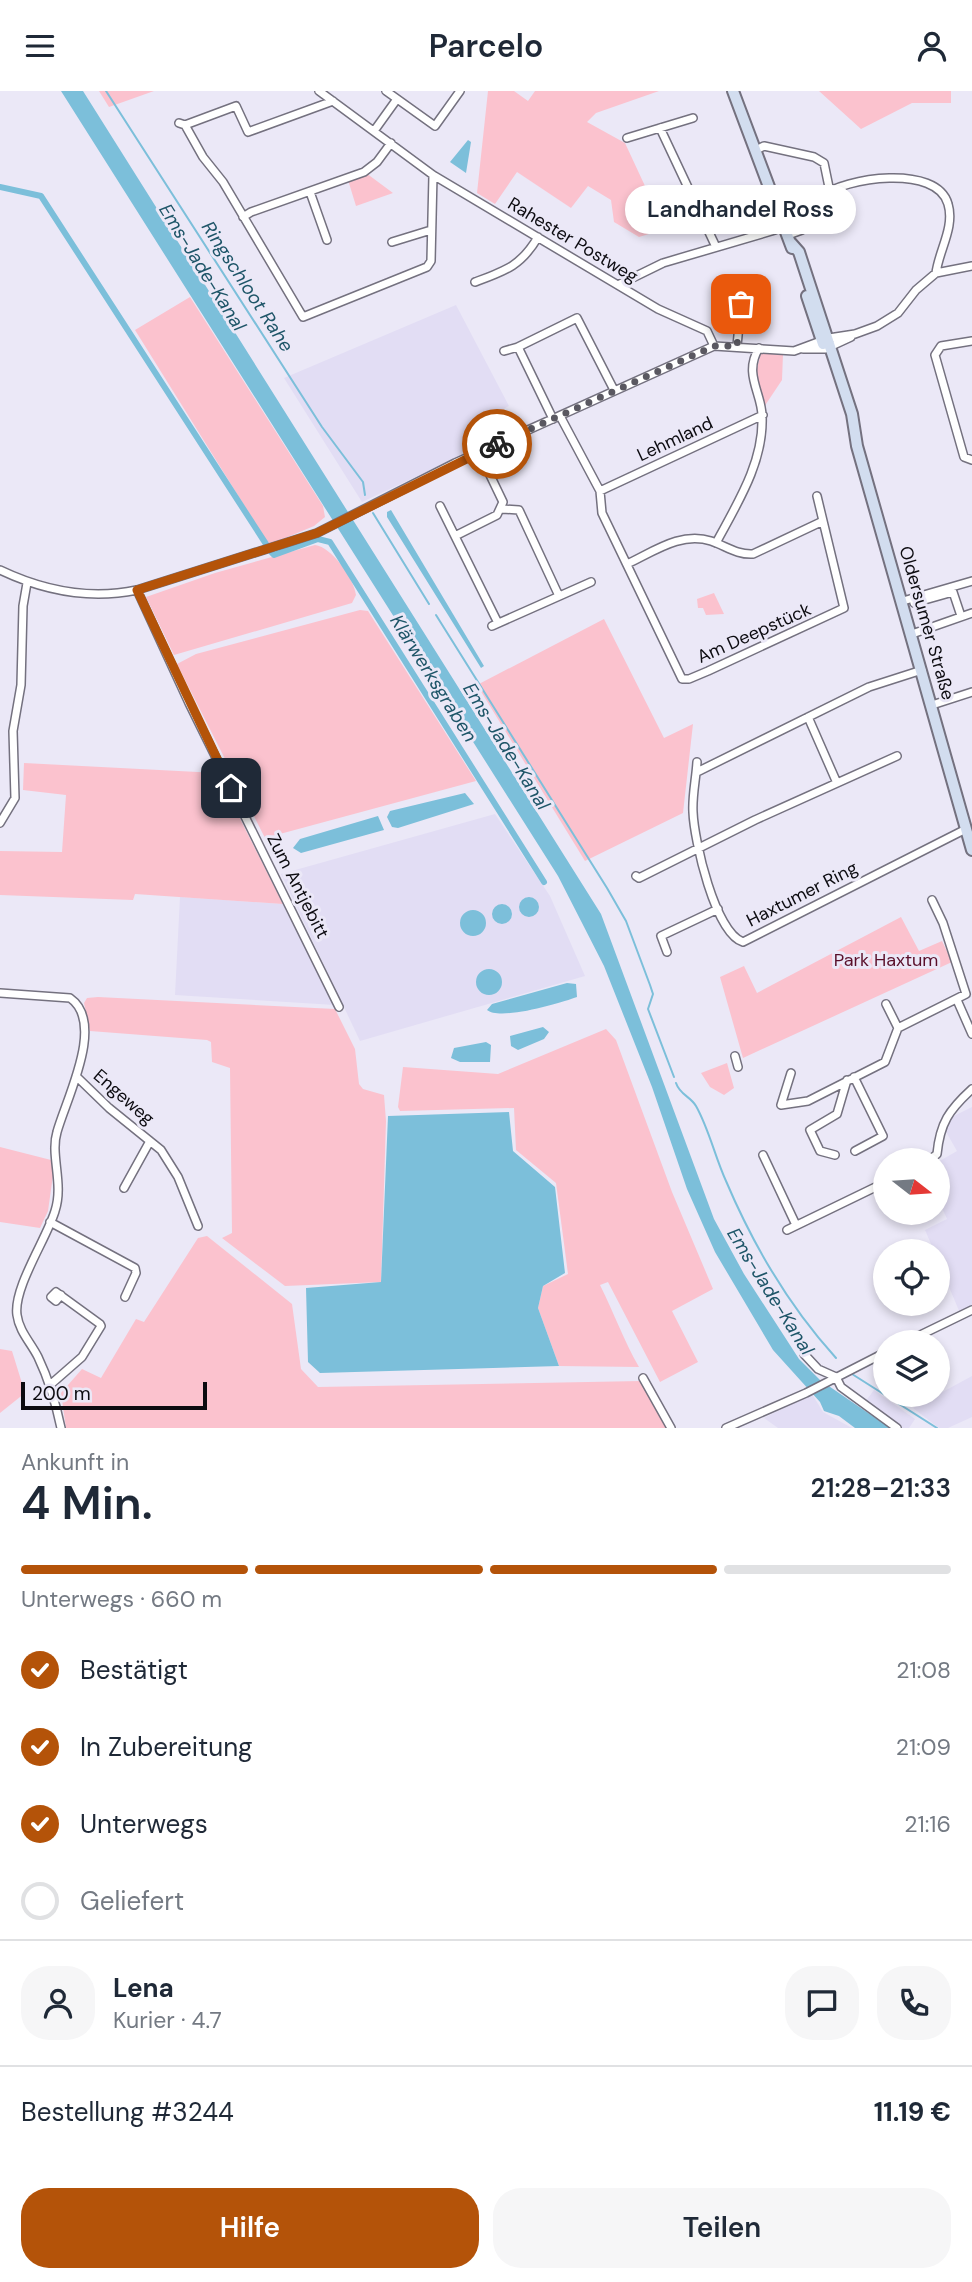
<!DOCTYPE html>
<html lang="de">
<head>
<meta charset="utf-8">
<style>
  body { margin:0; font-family:"DM Sans",sans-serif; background:#f6f6f7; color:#1f2937; height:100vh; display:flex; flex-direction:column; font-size:26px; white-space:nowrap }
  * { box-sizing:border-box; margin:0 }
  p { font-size:23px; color:#747a83 }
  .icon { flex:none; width:38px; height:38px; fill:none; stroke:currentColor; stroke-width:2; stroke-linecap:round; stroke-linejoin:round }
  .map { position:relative; height:1337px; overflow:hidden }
  .drawer { display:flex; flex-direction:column; background:#fff; flex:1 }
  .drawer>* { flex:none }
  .needle { width:46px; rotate:107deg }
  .controls { position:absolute; left:873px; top:1057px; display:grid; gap:14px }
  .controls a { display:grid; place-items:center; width:77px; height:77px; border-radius:50%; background:#fff; box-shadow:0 4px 10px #0003; font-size:35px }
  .scale { position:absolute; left:21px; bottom:18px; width:186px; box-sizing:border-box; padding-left:7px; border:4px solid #0c0b10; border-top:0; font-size:19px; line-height:24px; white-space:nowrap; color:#0c0b10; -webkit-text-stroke:5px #ebe8f7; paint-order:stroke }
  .pin { position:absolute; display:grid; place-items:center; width:60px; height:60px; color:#fff; margin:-30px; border-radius:14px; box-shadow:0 4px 10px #0006 }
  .courier { position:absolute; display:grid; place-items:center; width:70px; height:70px; margin:-35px; border:5px solid #b45309; border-radius:50%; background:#fff; color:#222; box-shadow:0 2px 9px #0007 }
  .bubble { position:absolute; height:49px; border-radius:24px; background:#fff; box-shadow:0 4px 10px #0003; font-size:23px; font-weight:600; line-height:49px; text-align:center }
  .overview em { font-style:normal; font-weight:600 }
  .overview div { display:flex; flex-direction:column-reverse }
  .overview { display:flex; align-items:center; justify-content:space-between; height:119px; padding:0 21px }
  h1 { font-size:46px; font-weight:600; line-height:52px }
  .bar { display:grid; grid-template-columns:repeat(4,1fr); gap:10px 7px; align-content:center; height:84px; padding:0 21px }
  .bar i { height:9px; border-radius:5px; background:#e0e1e3 }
  .bar .selected { background:#b45309 }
  .bar p { grid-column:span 4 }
  .line { display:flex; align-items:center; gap:18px; padding:0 21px; border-top:2px solid #e0e1e3 }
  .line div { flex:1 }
  .round { display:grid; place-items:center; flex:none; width:74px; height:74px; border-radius:28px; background:#f6f6f7 }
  ol { padding:0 21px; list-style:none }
  li { display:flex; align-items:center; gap:21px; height:77px }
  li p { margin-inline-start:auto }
  li .icon { padding:7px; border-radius:50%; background:#b45309; color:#fff; stroke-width:4 }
  li:last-child { color:#747a83 }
  li i { width:38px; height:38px; border:4px solid #e0e1e3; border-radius:50% }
  .button { display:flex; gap:14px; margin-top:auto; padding:14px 21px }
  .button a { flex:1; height:80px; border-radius:28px; background:#b45309; color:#fff; font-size:28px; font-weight:600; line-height:80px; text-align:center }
  .button a+a { background:#f6f6f7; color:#1f2937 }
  header { display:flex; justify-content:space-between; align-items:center; height:91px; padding:0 21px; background:#fff; font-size:32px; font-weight:600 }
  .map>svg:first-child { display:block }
  .built { fill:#e2ddf4 }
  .green { fill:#fbc2ce }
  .water { fill:#7cbfda }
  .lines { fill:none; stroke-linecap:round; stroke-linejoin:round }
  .stream { stroke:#7cbfda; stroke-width:2 }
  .canal { stroke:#7cbfda; stroke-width:6 }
  .minor-casing { stroke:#74717f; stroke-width:10 }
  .secondary-casing { stroke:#74717f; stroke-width:14 }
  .minor { stroke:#fff; stroke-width:7 }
  .secondary { stroke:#d2ddef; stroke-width:10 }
  .done { stroke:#5a5861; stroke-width:7; stroke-dasharray:0 12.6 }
  .route { stroke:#b45309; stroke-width:9 }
  .labels { text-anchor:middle; stroke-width:6; stroke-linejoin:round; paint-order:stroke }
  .street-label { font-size:18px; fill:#0c0b10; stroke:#ebe8f7 }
  .park-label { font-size:18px; fill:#590e29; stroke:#ebe8f7 }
  .water-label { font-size:19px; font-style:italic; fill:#1e5568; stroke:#ebe8f7 }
</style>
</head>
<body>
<header><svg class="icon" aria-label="menu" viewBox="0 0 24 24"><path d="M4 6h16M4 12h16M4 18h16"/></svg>Parcelo<svg class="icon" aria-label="person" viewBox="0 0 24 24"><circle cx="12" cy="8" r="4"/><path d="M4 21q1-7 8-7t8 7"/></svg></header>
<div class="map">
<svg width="972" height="1337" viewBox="0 0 972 1337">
  <rect width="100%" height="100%" fill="#ebe8f7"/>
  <path class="built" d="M456 214 509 315 480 330 490 351 362 411 284 287Z
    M495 723 550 805 585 885 360 950 281 783Z
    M180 806 283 813 335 914 175 904Z
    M972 1016V1216L960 1222 938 1170V1160H934L925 1139 947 1128 938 1108V1071L957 1060 945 1039 952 1026Z
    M972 1285V1326L948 1337H939L913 1317Z
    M874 1299 915 1328 909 1337H902L865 1311Z
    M812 1303 823 1321 852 1337H778L764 1327Z"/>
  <path class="green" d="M99 0H154L109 16Z
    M488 0H514L528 10 535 0H659L596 22 587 31 625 52 665 138 639 146 614 131 611 109 588 95 571 117 517 81 495 113 477 102Z
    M819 0H951V12H912L861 38Z
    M366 82 393 102 356 115 348 89Z
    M190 206 323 415 325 426 314 435 271 453 267 451 135 239Z
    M761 262 783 263 782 289 764 316 756 281Z
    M315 454C332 456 354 488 356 504L352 512 174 564 146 506 215 482Z
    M714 502 724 523 706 524 703 517H698L697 508Z
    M360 519 368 520 476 690 265 747 177 573 196 563Z
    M604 528 664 647 693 633 683 722 585 770 477 594Z
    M24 672 217 682 283 813 135 803 133 809 0 804V760L62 761 66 704 23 699Z
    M901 826 919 860 942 850 952 871 743 967 720 886 744 875 757 902Z
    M98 906 335 918 355 958 359 993 363 998 384 1004 386 1030 381 1191 285 1195 222 1147 232 1142 230 977 212 971 211 951 207 949 90 940 84 912 87 907Z
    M606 938 616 949 672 1101 713 1198 672 1220 698 1271 660 1291 608 1191 600 1194C614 1222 624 1250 639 1276L559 1275 538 1217 543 1195 568 1183 556 1092 516 1059 514 1017 400 1020 398 1016 403 976 498 983Z
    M727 972 734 997 724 1004 710 996 701 982Z
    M0 1056 55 1070 48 1120 40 1137 0 1131Z
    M207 1145 292 1213 301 1278 318 1296 641 1290 666 1337H66L61 1302 82 1278 101 1287 136 1228 144 1231 198 1147Z
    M0 1258 12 1260 25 1302 0 1322Z"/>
  <path class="water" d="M61 0H83L601 823 714 1128 744 1183 799 1268 820 1289 890 1337H855L839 1325 824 1320 820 1311 773 1259 715 1161 687 1098 652 996 604 875 558 785Z
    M468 49 471 51 466 82 450 71Z
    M391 419 484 575 481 577 387 426V421Z
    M465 702 474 713 398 737 392 736 387 726 390 720Z
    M378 725 384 739 301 762 293 757 300 748Z
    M519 816a10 10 0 1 1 20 0a10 10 0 1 1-20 0Z
    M492 823a10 10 0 1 1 20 0a10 10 0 1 1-20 0Z
    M460 832a13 13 0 1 1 26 0a13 13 0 1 1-26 0Z
    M476 891a13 13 0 1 1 26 0a13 13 0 1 1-26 0Z
    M567 892 576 893 577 906C561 912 500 930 487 919L492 913Z
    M543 936 549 941 544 948 518 959 511 955 510 945Z
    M486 951 491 954 490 971H460L451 967 454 957Z
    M509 1021 513 1060 555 1096 565 1182 543 1195 538 1217 559 1275 320 1282 308 1271 306 1197 381 1191 388 1025Z"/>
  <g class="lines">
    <path class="stream" d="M106 0 322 336 363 391 365 404
      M373 422 429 513
      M436 524 607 797 626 830 650 894 653 903 648 918 674 986
      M676 992C680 1004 690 1005 696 1015 709 1038 715 1066 726 1090 754 1156 788 1214 836 1267
      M852 1283 937 1337"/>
    <path class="canal" d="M0 96 41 105 266 453
      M272 462 274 464 318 448 330 451 544 791"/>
    <defs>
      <path id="minor" d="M319 0 433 84 658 218 707 240 714 255
        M386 0 435 35 460 0
        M179 32 185 34 203 66 223 91 303 226 427 176 431 170 433 84
        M185 34 236 15 248 41 333 10
        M660 37 716 156
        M374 40 397 8
        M627 47 693 27
        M756 59 764 55 814 66 824 72 830 101
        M310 101 327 149
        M243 126 251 121 364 81 377 71 391 52
        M788 144 802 139C807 129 812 113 820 106 845 86 937 73 948 113 955 136 939 159 936 182
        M392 151 431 139
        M475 191C505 180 521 175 538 146
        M618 194 663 172 775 139
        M972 250 941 255 935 264 964 366 972 369
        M737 255 741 213
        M803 258H825L851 246
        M504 260 518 256
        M560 325 600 400 602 422 682 588H689L708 580 844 517 817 405
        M553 328 518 256 577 227 614 299
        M600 400 763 324
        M440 415 498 532
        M502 418 519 419 559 505
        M455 445 497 424 503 411 479 361
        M716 452C737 413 764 371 762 325 762 302 743 283 759 257
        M627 473C653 461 681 440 711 450 726 455 737 464 753 463L823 430
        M0 479C44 500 89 509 137 499L317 442 455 372 714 255 794 260 829 247 855 243 877 235 898 222 916 199 936 182 972 175
        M137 499 189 612 339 916
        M903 510 972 490
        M914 512 953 501 961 525
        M492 535 591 491
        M912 543 972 522
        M932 614 972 601
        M808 626 837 692
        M697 671C696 688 692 705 693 721 694 749 715 842 743 851L966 738
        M697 681 869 596 922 579
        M0 732 15 707 13 640 21 594 23 515 27 492
        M636 785 639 787 755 729 897 665
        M667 861 661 845 718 818
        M0 902 70 907C106 932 66 1008 57 1041 50 1064 64 1093 55 1120 47 1147 13 1197 17 1224 19 1240 31 1252 38 1266 49 1289 56 1313 61 1337
        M957 909 972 943
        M886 913 898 937
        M735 965 738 976
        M791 982 781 1014 808 1010 885 971 898 937 966 903 943 832 932 809
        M77 986 109 1017 161 1059 178 1086 198 1135
        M854 986 883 1045 855 1060
        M763 1064 796 1134
        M835 1064 820 1060 810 1039 837 1023 847 989
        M930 1069 937 1063C940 1032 949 1019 972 998
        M124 1097 150 1050
        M50 1131 135 1177 136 1182 125 1206
        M787 1139 886 1091
        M906 1251 972 1219
        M804 1263 818 1278 836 1286
        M836 1286 841 1296 897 1337
        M643 1287 671 1337
        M50 1294 82 1266 101 1235 100 1233 56 1201 51 1206 56 1210 61 1204
        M726 1337 806 1302 886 1261"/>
      <path id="secondary" d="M733 0 792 157
        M791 152 799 161 852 323 857 355 972 759
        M807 205 823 253"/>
    </defs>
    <use href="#minor" class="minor-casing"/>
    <use href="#secondary" class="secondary-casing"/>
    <use href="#minor" class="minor"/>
    <use href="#secondary" class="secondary"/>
  </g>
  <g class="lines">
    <path class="done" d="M497 353 714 255H737L741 213"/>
    <path class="route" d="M231 697 137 499 317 442 497 353"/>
  </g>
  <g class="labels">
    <g class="street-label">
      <text transform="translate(573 149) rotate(31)" y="6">Rahester Postweg</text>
      <text transform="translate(675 348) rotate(-25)" y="6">Lehmland</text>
      <text transform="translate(927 532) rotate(74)" y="6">Oldersumer Straße</text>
      <text transform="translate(754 542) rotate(-24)" y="6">Am Deepstück</text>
      <text transform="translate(298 795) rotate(63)" y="6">Zum Antjebitt</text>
      <text transform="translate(802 803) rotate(-27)" y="6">Haxtumer Ring</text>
      <text transform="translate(124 1006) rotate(41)" y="6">Engeweg</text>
    </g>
    <g class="park-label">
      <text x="886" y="875">Park Haxtum</text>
    </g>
    <g class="water-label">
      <text transform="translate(203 176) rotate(58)" y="7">Ems-Jade-Kanal</text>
      <text transform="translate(248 195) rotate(57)" y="7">Ringschloot Rahe</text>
      <text transform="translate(434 587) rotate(58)" y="7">Klärwerksgraben</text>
      <text transform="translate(507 655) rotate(58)" y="7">Ems-Jade-Kanal</text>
      <text transform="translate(771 1200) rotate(58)" y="7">Ems-Jade-Kanal</text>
    </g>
  </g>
</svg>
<div class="controls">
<a><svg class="needle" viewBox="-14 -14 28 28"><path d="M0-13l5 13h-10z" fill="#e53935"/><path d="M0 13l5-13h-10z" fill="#747a83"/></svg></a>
<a><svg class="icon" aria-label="locate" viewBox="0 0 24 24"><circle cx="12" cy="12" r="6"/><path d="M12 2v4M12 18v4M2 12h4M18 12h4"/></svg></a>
<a><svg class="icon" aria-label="layers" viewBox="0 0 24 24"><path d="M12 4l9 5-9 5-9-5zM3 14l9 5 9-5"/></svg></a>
</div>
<div class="scale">200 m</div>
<div class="pin" style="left:741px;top:213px;background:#ea580c"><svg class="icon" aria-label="bag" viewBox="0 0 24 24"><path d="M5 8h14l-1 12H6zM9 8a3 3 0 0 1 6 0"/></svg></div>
<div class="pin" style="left:231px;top:697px;background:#1f2937"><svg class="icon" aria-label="home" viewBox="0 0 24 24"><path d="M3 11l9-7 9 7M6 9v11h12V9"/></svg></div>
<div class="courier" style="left:497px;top:353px"><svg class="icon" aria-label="bike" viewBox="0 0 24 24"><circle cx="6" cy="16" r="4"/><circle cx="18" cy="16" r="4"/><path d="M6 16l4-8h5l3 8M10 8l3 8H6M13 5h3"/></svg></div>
<div class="bubble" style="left:625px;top:94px;width:231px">Landhandel Ross</div>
</div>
<section class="drawer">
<div class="overview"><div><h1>4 Min.</h1><p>Ankunft in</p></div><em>21:28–21:33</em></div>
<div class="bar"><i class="selected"></i><i class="selected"></i><i class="selected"></i><i></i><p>Unterwegs · 660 m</p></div>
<ol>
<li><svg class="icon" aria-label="check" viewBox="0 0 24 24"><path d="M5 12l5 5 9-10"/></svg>Bestätigt<p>21:08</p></li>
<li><svg class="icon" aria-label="check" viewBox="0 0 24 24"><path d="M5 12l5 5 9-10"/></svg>In Zubereitung<p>21:09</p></li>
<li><svg class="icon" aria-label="check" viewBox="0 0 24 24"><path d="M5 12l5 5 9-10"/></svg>Unterwegs<p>21:16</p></li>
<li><i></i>Geliefert</li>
</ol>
<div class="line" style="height:126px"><a class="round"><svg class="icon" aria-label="person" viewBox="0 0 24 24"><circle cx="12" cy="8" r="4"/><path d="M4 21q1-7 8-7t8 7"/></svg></a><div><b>Lena</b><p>Kurier · 4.7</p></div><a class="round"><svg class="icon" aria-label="chat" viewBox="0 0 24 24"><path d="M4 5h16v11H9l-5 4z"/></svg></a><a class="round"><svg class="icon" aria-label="phone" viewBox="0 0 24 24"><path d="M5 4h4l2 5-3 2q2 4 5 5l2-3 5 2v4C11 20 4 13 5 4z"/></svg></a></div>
<div class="line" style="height:91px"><div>Bestellung #3244</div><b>11.19 €</b></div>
<div class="button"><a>Hilfe</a><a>Teilen</a></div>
</section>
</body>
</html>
